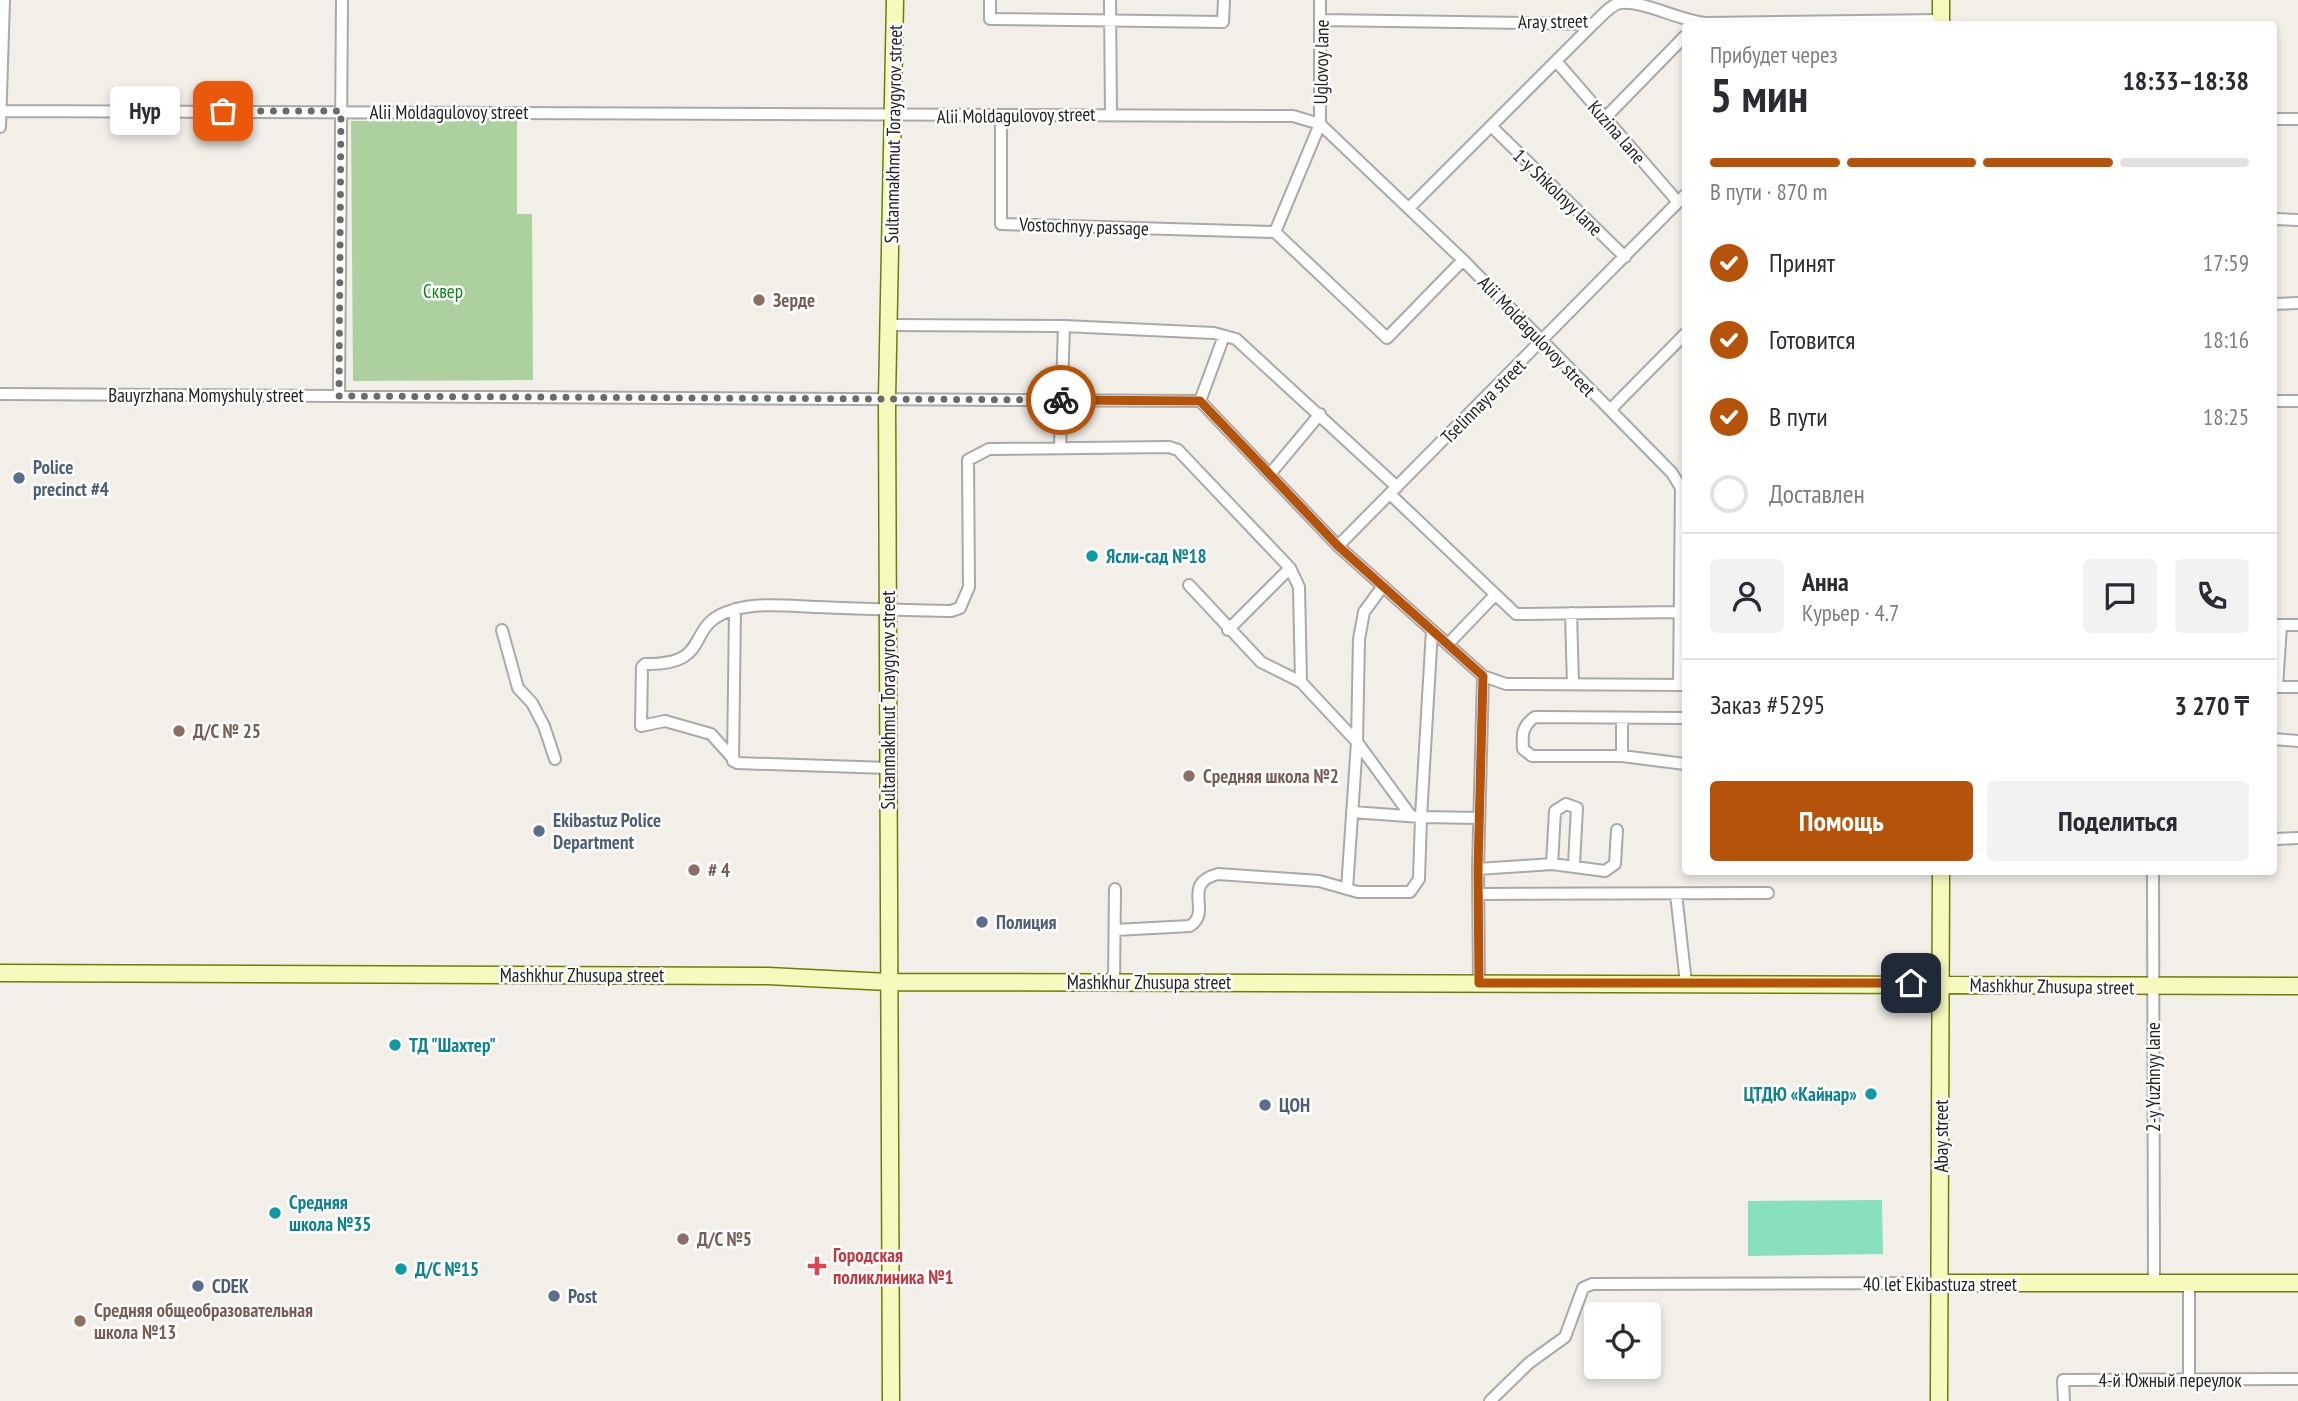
<!DOCTYPE html>
<html lang="ru">
<head>
<meta charset="utf-8">
<style>
  body { margin:0; font-family:"PT Sans Narrow",sans-serif; background:#f2f2f3; color:#2b2b33; height:100vh; display:flex; flex-direction:column; font-size:26px; white-space:nowrap }
  * { box-sizing:border-box; margin:0 }
  p { font-size:23px; color:#7c7c81 }
  .icon { flex:none; width:38px; height:38px; fill:none; stroke:currentColor; stroke-width:2; stroke-linecap:round; stroke-linejoin:round }
  .map { position:relative; flex:1; overflow:hidden }
  .sheet { position:absolute; left:1682px; top:21px; width:595px; height:854px; display:flex; flex-direction:column; background:#fff; border-radius:7px; box-shadow:0 4px 10px #0003 }
  .sheet>* { flex:none }
  .fabs { position:absolute; left:1584px; top:1302px; display:grid; gap:14px }
  .fabs a { display:grid; place-items:center; width:77px; height:77px; border-radius:7px; background:#fff; box-shadow:0 4px 10px #0003; font-size:35px }
  .pin { position:absolute; display:grid; place-items:center; width:60px; height:60px; color:#fff; margin:-30px; border-radius:14px; box-shadow:0 4px 10px #0006 }
  .courier { position:absolute; display:grid; place-items:center; width:70px; height:70px; margin:-35px; border:5px solid #b45309; border-radius:50%; background:#fff; color:#222; box-shadow:0 2px 9px #0007 }
  .bubble { position:absolute; height:49px; border-radius:7px; background:#fff; box-shadow:0 4px 10px #0003; font-size:23px; font-weight:700; line-height:49px; text-align:center }
  .overview em { font-style:normal; font-weight:700 }
  .overview div { display:flex; flex-direction:column-reverse }
  .overview { display:flex; align-items:center; justify-content:space-between; height:119px; padding:0 28px }
  h1 { font-size:46px; font-weight:700; line-height:52px }
  .bar { display:grid; grid-template-columns:repeat(4,1fr); gap:10px 7px; align-content:center; height:84px; padding:0 28px }
  .bar i { height:9px; border-radius:5px; background:#e1e1e2 }
  .bar .current { background:#b45309 }
  .bar p { grid-column:span 4 }
  .line { display:flex; align-items:center; gap:18px; padding:0 28px; border-top:2px solid #e1e1e2 }
  .line div { flex:1 }
  .round { display:grid; place-items:center; flex:none; width:74px; height:74px; border-radius:7px; background:#f2f2f3 }
  ol { padding:0 28px; list-style:none }
  li { display:flex; align-items:center; gap:21px; height:77px }
  li p { margin-inline-start:auto }
  li .icon { padding:7px; border-radius:50%; background:#b45309; color:#fff; stroke-width:4 }
  li:last-child { color:#7c7c81 }
  li i { width:38px; height:38px; border:4px solid #e1e1e2; border-radius:50% }
  .cta { display:flex; gap:14px; margin-top:auto; padding:14px 28px }
  .cta a { flex:1; height:80px; border-radius:7px; background:#b45309; color:#fff; font-size:28px; font-weight:700; line-height:80px; text-align:center }
  .cta a+a { background:#f2f2f3; color:#2b2b33 }
  .map>svg:first-child { display:block }
  .forest { fill:#add19e }
  .pitch { fill:#88e0be }
  .lines { fill:none; stroke-linecap:round; stroke-linejoin:round }
  .street-casing { stroke:#a9a9a9; stroke-width:14 }
  .secondary-casing { stroke:#707d05; stroke-width:19 }
  .street { stroke:#fff; stroke-width:10 }
  .secondary { stroke:#f7fabf; stroke-width:16 }
  .done { stroke:#6b6a68; stroke-width:7; stroke-dasharray:0 12.6 }
  .route { stroke:#b45309; stroke-width:9 }
  .education-dot { fill:#8d6e63; stroke:#fff; stroke-width:2.5 }
  .service-dot { fill:#5c6f8a; stroke:#fff; stroke-width:2.5 }
  .culture-dot { fill:#0f9aa8; stroke:#fff; stroke-width:2.5 }
  .health-dot { fill:#e0444e; stroke:#fff; stroke-width:2.5 }
  .labels { text-anchor:middle; stroke-width:5; stroke-linejoin:round; paint-order:stroke }
  .street-label { font-size:19px; fill:#222; stroke:#fff }
  .park-label { font-size:19px; fill:#0c8416; stroke:#fff }
  .education-label { font-size:19px; font-weight:bold; fill:#785e54; stroke:#fff; text-anchor:start }
  .service-label { font-size:19px; font-weight:bold; fill:#4e5e75; stroke:#fff; text-anchor:start }
  .culture-label { font-size:19px; font-weight:bold; fill:#0d838f; stroke:#fff; text-anchor:start }
  .health-label { font-size:19px; font-weight:bold; fill:#be3a42; stroke:#fff; text-anchor:start }
</style>
</head>
<body>
<div class="map">
<svg width="2298" height="1401" viewBox="0 0 2298 1401">
  <rect width="100%" height="100%" fill="#f2efe9"/>
  <path class="forest" d="M517 120V214H532L533 380 353 381 351 121Z"/>
  <path class="pitch" d="M1882 1200 1883 1254 1748 1256V1201Z"/>
  <g class="lines">
    <defs>
      <path id="street" d="M990 0V19L1223 22 1224 0
        M1110 0 1111 114
        M1320 0V124L1275 232 1387 338 1463 260
        M1322 20 1593 24C1601 17 1610 5 1620 3 1643 0 1680 21 1706 23L1941 20
        M1556 61 1678 202
        M0 111 1293 116 1320 124 1463 260 1672 473 1681 488 1679 685
        M1001 115V224L1275 232
        M1605 118 1685 36
        M2273 119H2298
        M1491 126 1625 257
        M0 127 4 0
        M1409 208 1593 24
        M2273 219 2298 220
        M2273 304 2298 303
        M889 325 1064 326 1214 333 1236 339 1397 487
        M0 394 1200 401 1338 546 1483 676 1506 684 1685 685
        M339 396 342 0
        M1200 401 1224 336
        M2273 401H2298
        M1610 410 1685 334
        M1060 447 1064 326
        M1270 474 1320 414
        M1390 494 1516 614 1680 612
        M1338 546 1685 195
        M1189 585 1261 662 1301 682
        M1571 613 1573 684
        M2273 625H2298
        M502 630 518 688 532 703 544 726 555 759
        M1228 630 1290 568
        M1448 644 1494 596
        M2273 687H2298
        M2277 687 2281 625
        M1622 718V756
        M1685 718 1535 717C1522 726 1522 734 1523 749L1532 756H1622L1685 764
        M2273 739 2298 741
        M733 761 735 609
        M888 768 737 763 711 734 665 721 641 726 642 667 645 664C716 665 682 624 733 610 759 602 790 606 818 607 862 609 907 610 951 611L960 608 969 587 968 460 989 449 1169 447 1178 450 1290 568 1299 587 1301 682 1357 742 1411 816
        M1352 812 1421 817 1432 630
        M2273 839 2298 838
        M1552 864 1555 811 1566 804 1577 808 1574 864
        M1478 869 1552 864 1605 871 1615 864 1617 830
        M2153 872 2154 1283
        M1347 889 1357 742 1359 639 1364 612 1383 586
        M1478 894 1768 893
        M1676 894 1686 983
        M1115 930 1190 926C1213 911 1180 884 1218 874L1319 881 1358 892H1410L1419 879 1421 817 1479 818
        M1114 982 1115 889
        M1479 983 1478 869 1483 676
        M2189 1380V1283
        M1490 1401 1529 1363 1565 1337 1583 1288 1592 1284 1940 1283
        M2064 1401 2063 1380 2298 1379"/>
      <path id="secondary" d="M1941 24V0
        M0 973 768 976 888 982 2298 986
        M1940 1283H2298
        M891 1401 887 399 895 0
        M1939 1401 1941 872"/>
    </defs>
    <use href="#street" class="street-casing"/>
    <use href="#secondary" class="secondary-casing"/>
    <use href="#street" class="street"/>
    <use href="#secondary" class="secondary"/>
  </g>
  <g class="lines">
    <path class="done" d="M223 111H341L339 396 1061 400"/>
    <path class="route" d="M1061 400 1200 401 1338 546 1483 676 1478 869 1479 983H1911"/>
  </g>
  <g class="education-dot">
    <circle cx="759" cy="300" r="7"/>
    <circle cx="179" cy="731" r="7"/>
    <circle cx="1189" cy="776" r="7"/>
    <circle cx="694" cy="870" r="7"/>
    <circle cx="683" cy="1239" r="7"/>
    <circle cx="80" cy="1321" r="7"/>
  </g>
  <g class="service-dot">
    <circle cx="19" cy="478" r="7"/>
    <circle cx="539" cy="831" r="7"/>
    <circle cx="982" cy="922" r="7"/>
    <circle cx="1265" cy="1105" r="7"/>
    <circle cx="198" cy="1286" r="7"/>
    <circle cx="554" cy="1296" r="7"/>
  </g>
  <g class="culture-dot">
    <circle cx="1092" cy="556" r="7"/>
    <circle cx="395" cy="1045" r="7"/>
    <circle cx="1871" cy="1094" r="7"/>
    <circle cx="275" cy="1213" r="7"/>
    <circle cx="401" cy="1269" r="7"/>
  </g>
  <path class="health-dot" d="M813.5 1255.5h7v7h7v7h-7v7h-7v-7h-7v-7h7z"/>
  <g class="labels">
    <g class="street-label">
      <text transform="translate(1553 21) rotate(-1)" y="7">Aray street</text>
      <text transform="translate(1321 62) rotate(-89)" y="7">Uglovoy lane</text>
      <text x="449" y="119">Alii Moldagulovoy street</text>
      <text transform="translate(1016 115) rotate(-1)" y="7">Alii Moldagulovoy street</text>
      <text transform="translate(1617 132) rotate(49)" y="7">Kuzina lane</text>
      <text transform="translate(893 134) rotate(-89)" y="7">Sultanmakhmut Toraygyrov street</text>
      <text transform="translate(1558 192) rotate(44)" y="7">1-y Shkolnyy lane</text>
      <text transform="translate(1084 226) rotate(2)" y="7">Vostochnyy passage</text>
      <text transform="translate(1537 336) rotate(46)" y="7">Alii Moldagulovoy street</text>
      <text x="206" y="402">Bauyrzhana Momyshuly street</text>
      <text transform="translate(1483 401) rotate(-45)" y="7">Tselinnaya street</text>
      <text transform="translate(888 700) rotate(-90)" y="7">Sultanmakhmut Toraygyrov street</text>
      <text x="582" y="982">Mashkhur Zhusupa street</text>
      <text x="1149" y="989">Mashkhur Zhusupa street</text>
      <text transform="translate(2052 986) rotate(1)" y="7">Mashkhur Zhusupa street</text>
      <text transform="translate(2153 1077) rotate(-90)" y="7">2-y Yuzhnyy lane</text>
      <text transform="translate(1941 1136) rotate(-90)" y="7">Abay street</text>
      <text x="1940" y="1291">40 let Ekibastuza street</text>
      <text x="2170" y="1387">4-й Южный переулок</text>
    </g>
    <g class="park-label">
      <text x="443" y="298">Сквер</text>
    </g>
    <g class="education-label">
      <text x="773" y="307">Зерде</text>
      <text x="193" y="738">Д/С № 25</text>
      <text x="1203" y="783">Средняя школа №2</text>
      <text x="708" y="877"># 4</text>
      <text x="697" y="1246">Д/С №5</text>
      <text x="94" y="1317">Средняя общеобразовательная<tspan x="94" dy="22">школа №13</tspan></text>
    </g>
    <g class="service-label">
      <text x="33" y="474">Police<tspan x="33" dy="22">precinct #4</tspan></text>
      <text x="553" y="827">Ekibastuz Police<tspan x="553" dy="22">Department</tspan></text>
      <text x="996" y="929">Полиция</text>
      <text x="1279" y="1112">ЦОН</text>
      <text x="212" y="1293">CDEK</text>
      <text x="568" y="1303">Post</text>
    </g>
    <g class="culture-label">
      <text x="1106" y="563">Ясли-сад №18</text>
      <text x="409" y="1052">ТД "Шахтер"</text>
      <text x="1857" y="1101" text-anchor="end">ЦТДЮ «Кайнар»</text>
      <text x="289" y="1209">Средняя<tspan x="289" dy="22">школа №35</tspan></text>
      <text x="415" y="1276">Д/С №15</text>
    </g>
    <g class="health-label">
      <text x="833" y="1262">Городская<tspan x="833" dy="22">поликлиника №1</tspan></text>
    </g>
  </g>
</svg>
<div class="fabs">
<a><svg class="icon" aria-label="locate" viewBox="0 0 24 24"><circle cx="12" cy="12" r="6"/><path d="M12 2v4M12 18v4M2 12h4M18 12h4"/></svg></a>
</div>
<div class="pin" style="left:223px;top:111px;background:#ea580c"><svg class="icon" aria-label="bag" viewBox="0 0 24 24"><path d="M5 8h14l-1 12H6zM9 8a3 3 0 0 1 6 0"/></svg></div>
<div class="pin" style="left:1911px;top:983px;background:#1f2937"><svg class="icon" aria-label="home" viewBox="0 0 24 24"><path d="M3 11l9-7 9 7M6 9v11h12V9"/></svg></div>
<div class="courier" style="left:1061px;top:400px"><svg class="icon" aria-label="bike" viewBox="0 0 24 24"><circle cx="6" cy="16" r="4"/><circle cx="18" cy="16" r="4"/><path d="M6 16l4-8h5l3 8M10 8l3 8H6M13 5h3"/></svg></div>
<div class="bubble" style="left:110px;top:86px;width:70px">Нур</div>
<section class="sheet">
<div class="overview"><div><h1>5 мин</h1><p>Прибудет через</p></div><em>18:33–18:38</em></div>
<div class="bar"><i class="current"></i><i class="current"></i><i class="current"></i><i></i><p>В пути · 870 m</p></div>
<ol>
<li><svg class="icon" aria-label="check" viewBox="0 0 24 24"><path d="M5 12l5 5 9-10"/></svg>Принят<p>17:59</p></li>
<li><svg class="icon" aria-label="check" viewBox="0 0 24 24"><path d="M5 12l5 5 9-10"/></svg>Готовится<p>18:16</p></li>
<li><svg class="icon" aria-label="check" viewBox="0 0 24 24"><path d="M5 12l5 5 9-10"/></svg>В пути<p>18:25</p></li>
<li><i></i>Доставлен</li>
</ol>
<div class="line" style="height:126px"><a class="round"><svg class="icon" aria-label="person" viewBox="0 0 24 24"><circle cx="12" cy="8" r="4"/><path d="M4 21q1-7 8-7t8 7"/></svg></a><div><b>Анна</b><p>Курьер · 4.7</p></div><a class="round"><svg class="icon" aria-label="chat" viewBox="0 0 24 24"><path d="M4 5h16v11H9l-5 4z"/></svg></a><a class="round"><svg class="icon" aria-label="phone" viewBox="0 0 24 24"><path d="M5 4h4l2 5-3 2q2 4 5 5l2-3 5 2v4C11 20 4 13 5 4z"/></svg></a></div>
<div class="line" style="height:91px"><div>Заказ #5295</div><b>3 270 ₸</b></div>
<div class="cta"><a>Помощь</a><a>Поделиться</a></div>
</section>
</div>
</body>
</html>
